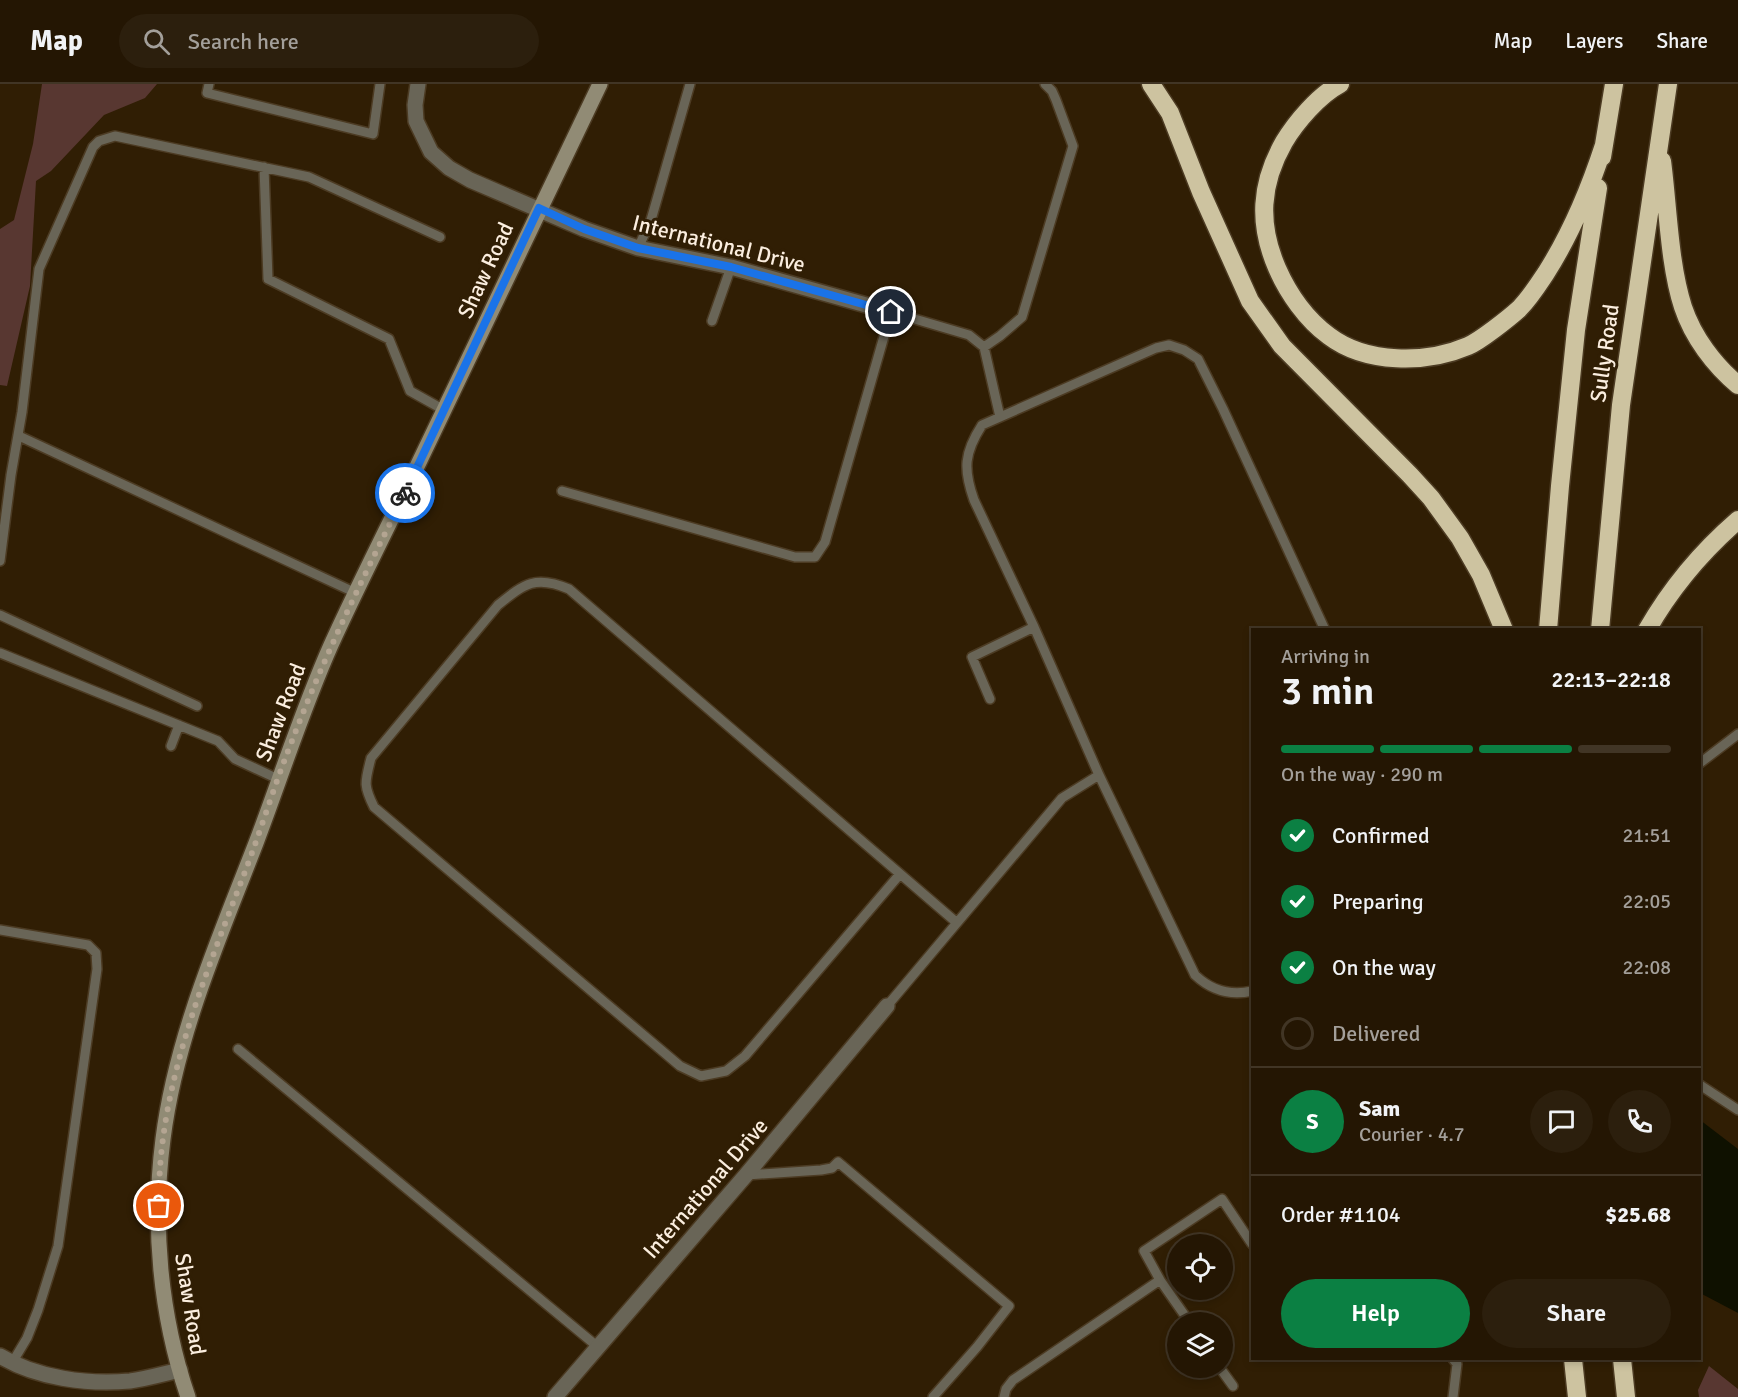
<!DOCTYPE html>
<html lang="en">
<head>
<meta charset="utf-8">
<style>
  body { margin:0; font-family:Signika,sans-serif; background:#2c1f0d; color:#f1f3f6; height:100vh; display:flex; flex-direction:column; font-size:22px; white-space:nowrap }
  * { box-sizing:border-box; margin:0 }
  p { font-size:20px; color:#a39f9a }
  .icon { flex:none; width:33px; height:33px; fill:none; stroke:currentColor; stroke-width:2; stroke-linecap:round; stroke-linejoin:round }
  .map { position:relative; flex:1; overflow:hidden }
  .side { position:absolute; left:1251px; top:544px; width:450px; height:732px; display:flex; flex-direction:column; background:#241603; border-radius:0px; box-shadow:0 3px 9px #0003,0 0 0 2px #413525 }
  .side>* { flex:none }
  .buttons { position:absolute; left:1167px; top:1150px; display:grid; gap:12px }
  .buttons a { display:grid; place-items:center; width:66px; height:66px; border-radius:50%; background:#241603; box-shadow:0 3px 9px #0003,0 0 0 2px #413525; font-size:30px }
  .pin { position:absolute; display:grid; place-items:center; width:51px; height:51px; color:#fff; margin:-26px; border:3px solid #fff; border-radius:50%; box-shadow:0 2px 6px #0007 }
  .courier { position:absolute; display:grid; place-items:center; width:60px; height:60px; margin:-30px; border:4px solid #1a73e8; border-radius:50%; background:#fff; color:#222; box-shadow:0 2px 8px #0007 }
  .overview em { font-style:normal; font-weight:600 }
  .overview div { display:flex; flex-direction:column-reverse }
  .overview { display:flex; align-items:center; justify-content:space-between; height:102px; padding:0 30px }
  h1 { font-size:39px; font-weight:600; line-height:45px }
  .bar { display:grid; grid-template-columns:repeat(4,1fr); gap:9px 6px; align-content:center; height:72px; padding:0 30px }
  .bar i { height:8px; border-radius:4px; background:#413525 }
  .bar .current { background:#0b8043 }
  .bar p { grid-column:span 4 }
  .line { display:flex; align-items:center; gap:15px; padding:0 30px; border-top:2px solid #413525 }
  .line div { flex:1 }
  .round { display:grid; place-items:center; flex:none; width:63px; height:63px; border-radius:32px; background:#2c1f0d }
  ol { padding:0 30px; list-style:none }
  li { display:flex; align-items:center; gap:18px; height:66px }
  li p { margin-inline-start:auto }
  li .icon { padding:6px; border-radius:50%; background:#0b8043; color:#fff; stroke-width:4 }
  li:last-child { color:#a39f9a }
  li i { width:33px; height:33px; border:3px solid #413525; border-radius:50% }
  .action { display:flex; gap:12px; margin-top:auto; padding:12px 30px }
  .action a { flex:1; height:69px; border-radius:36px; background:#0b8043; color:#fff; font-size:24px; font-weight:600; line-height:69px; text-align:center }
  .action a+a { background:#2c1f0d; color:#f1f3f6 }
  header { display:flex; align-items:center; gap:36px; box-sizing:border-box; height:84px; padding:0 30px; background:#241603; border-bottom:2px solid #413525 }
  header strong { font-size:28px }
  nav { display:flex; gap:33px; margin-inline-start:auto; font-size:21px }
  .search { width:420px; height:54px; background:#2c1f0d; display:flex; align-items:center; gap:15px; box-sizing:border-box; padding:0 21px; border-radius:33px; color:#a39f9a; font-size:22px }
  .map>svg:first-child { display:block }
  .green { fill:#583731 }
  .water { fill:#0f1100 }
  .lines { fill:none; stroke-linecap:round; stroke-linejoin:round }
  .service-casing { stroke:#4c3b23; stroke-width:12 }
  .minor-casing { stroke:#4c3b23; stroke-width:18 }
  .secondary-casing { stroke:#4c3b23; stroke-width:18 }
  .motorway-casing { stroke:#4c3b23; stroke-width:21 }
  .service { stroke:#696557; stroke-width:9 }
  .minor { stroke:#696557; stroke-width:15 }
  .secondary { stroke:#918b75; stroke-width:15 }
  .motorway { stroke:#cdc3a0; stroke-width:18 }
  .done { stroke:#b4a592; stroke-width:6; stroke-dasharray:0 10.8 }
  .route { stroke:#1a73e8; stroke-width:8 }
  .labels { text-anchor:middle; stroke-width:6; stroke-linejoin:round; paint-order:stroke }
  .street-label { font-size:22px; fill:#fbeedf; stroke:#301e04 }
</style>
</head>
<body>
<header>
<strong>Map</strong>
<div class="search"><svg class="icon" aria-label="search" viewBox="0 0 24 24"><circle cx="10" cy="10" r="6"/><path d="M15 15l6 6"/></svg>Search here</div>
<nav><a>Map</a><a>Layers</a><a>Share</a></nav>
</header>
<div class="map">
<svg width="1738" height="1313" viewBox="0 0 1738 1313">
  <rect width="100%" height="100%" fill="#301e04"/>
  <path class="green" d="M42 0H157L145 14 104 31 51 87 36 97 30 202 7 302 0 301V145L14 136 33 60Z
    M1709 1282 1738 1305V1313H1699L1698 1306Z"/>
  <path class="water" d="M1700 1036 1738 1065V1229L1700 1209Z"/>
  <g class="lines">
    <defs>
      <path id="service" d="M209 0 207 9 373 50 380 0
        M264 83 268 195 389 255 410 307 444 326
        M638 164 651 136 690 0
        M712 237 731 183
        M984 263 1000 333
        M19 352 356 509
        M562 407 795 473H815L825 458 891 228 969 251 984 263 1000 252 1022 233 1073 62 1056 16 1052 7 1045 0
        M0 477 11 391 22 328 39 185 93 63 99 57 115 52 309 93 440 153
        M0 531 197 622
        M0 569 218 657 235 675 278 695
        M990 615 972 573 1034 543
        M171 662 179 641
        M1700 679 1738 650
        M1099 691 1034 543 974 416C963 385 964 369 982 341L1156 264 1169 261 1184 266 1198 275 1223 325 1325 546
        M900 790 745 972 726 987 701 992 680 982 374 723C363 701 365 698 371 674L498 521C525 499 536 491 569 505L956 838
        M0 846 88 861 96 869 97 885 58 1162 38 1226 27 1254 12 1279
        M887 922 1062 714 1099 691 1195 891C1212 907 1230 912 1252 907
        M238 965 598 1263
        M1700 1001 1738 1026
        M747 1091 821 1086 832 1084 838 1078 1009 1222 977 1263 933 1313
        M1160 1196 1144 1167 1222 1115 1252 1160
        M1453 1275 1457 1280 1453 1313
        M1220 1284 1233 1302
        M1004 1313 1006 1305 1013 1296 1160 1196 1190 1239"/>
      <path id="minor" d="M418 0 415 21 416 37 431 68 449 84 470 96 584 145 638 164 731 183 891 228
        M0 1272C36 1294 88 1301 130 1297 146 1295 163 1290 180 1286
        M555 1313 746 1091 887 922"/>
      <path id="secondary" d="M188 1313C160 1231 152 1141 163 1055 176 952 219 855 256 759 281 693 302 626 331 561 360 497 393 433 423 370 482 247 541 123 600 0"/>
      <path id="motorway" d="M1151 0 1170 29 1201 108 1250 217 1282 262 1410 391 1431 414 1460 454 1481 491 1504 546
        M1340 0C1319 11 1296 38 1284 58 1260 100 1258 140 1277 184 1288 209 1306 235 1329 252 1366 280 1426 280 1468 262 1480 257 1509 234 1519 225 1530 214 1538 201 1546 189 1572 148 1589 107 1604 61
        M1602 73 1614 0
        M1662 77C1668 122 1669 180 1683 223 1693 253 1714 281 1738 301
        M1548 546 1560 402 1576 246 1598 104
        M1600 546 1621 321 1668 0
        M1647 546C1671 504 1701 468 1738 436
        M1573 1275 1577 1313
        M1622 1275 1626 1313"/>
    </defs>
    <use href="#service" class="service-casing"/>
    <use href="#minor" class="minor-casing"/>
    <use href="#secondary" class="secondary-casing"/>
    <use href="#motorway" class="motorway-casing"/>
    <use href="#service" class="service"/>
    <use href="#minor" class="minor"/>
    <use href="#secondary" class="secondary"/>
    <use href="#motorway" class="motorway"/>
  </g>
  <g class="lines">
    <path class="done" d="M159 1122C157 1004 205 893 246 785 262 743 275 699 292 657 324 572 365 490 405 409"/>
    <path class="route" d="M405 409 539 124 584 145 638 164 731 183 891 228"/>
  </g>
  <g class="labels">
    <g class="street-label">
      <text transform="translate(719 159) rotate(14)" y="8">International Drive</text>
      <text transform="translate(485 186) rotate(-65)" y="8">Shaw Road</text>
      <text transform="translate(1604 269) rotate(-82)" y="8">Sully Road</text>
      <text transform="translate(280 628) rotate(-69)" y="8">Shaw Road</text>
      <text transform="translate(705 1104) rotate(-49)" y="8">International Drive</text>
      <text transform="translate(191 1220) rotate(81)" y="8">Shaw Road</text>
    </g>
  </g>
</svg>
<div class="buttons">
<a><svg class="icon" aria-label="locate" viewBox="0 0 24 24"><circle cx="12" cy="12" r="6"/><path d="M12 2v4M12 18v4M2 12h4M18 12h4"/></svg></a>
<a><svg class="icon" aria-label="layers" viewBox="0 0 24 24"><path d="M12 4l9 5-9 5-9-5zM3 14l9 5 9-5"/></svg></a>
</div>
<div class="pin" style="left:159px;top:1122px;background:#ea580c"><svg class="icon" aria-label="bag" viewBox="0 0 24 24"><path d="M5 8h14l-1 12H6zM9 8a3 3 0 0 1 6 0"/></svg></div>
<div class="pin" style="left:891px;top:228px;background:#1f2937"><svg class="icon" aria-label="home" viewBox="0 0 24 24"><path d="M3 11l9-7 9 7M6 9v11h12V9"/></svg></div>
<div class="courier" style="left:405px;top:409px"><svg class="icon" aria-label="bike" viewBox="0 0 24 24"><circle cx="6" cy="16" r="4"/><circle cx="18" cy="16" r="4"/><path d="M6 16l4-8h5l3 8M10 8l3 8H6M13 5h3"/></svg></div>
<section class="side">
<div class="overview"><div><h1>3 min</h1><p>Arriving in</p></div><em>22:13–22:18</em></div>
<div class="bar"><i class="current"></i><i class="current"></i><i class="current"></i><i></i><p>On the way · 290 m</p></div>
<ol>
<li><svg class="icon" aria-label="check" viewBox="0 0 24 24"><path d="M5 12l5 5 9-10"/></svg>Confirmed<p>21:51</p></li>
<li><svg class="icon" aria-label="check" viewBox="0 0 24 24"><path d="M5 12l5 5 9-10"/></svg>Preparing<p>22:05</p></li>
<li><svg class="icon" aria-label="check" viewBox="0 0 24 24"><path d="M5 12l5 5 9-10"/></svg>On the way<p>22:08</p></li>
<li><i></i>Delivered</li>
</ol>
<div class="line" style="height:108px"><b class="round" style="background:#0b8043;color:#fff">S</b><div><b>Sam</b><p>Courier · 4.7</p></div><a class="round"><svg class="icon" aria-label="chat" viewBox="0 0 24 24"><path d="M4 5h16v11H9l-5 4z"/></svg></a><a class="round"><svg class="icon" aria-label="phone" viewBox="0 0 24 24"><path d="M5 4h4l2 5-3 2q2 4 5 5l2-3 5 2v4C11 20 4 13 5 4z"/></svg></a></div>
<div class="line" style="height:78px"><div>Order #1104</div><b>$25.68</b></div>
<div class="action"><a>Help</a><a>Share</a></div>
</section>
</div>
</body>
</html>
